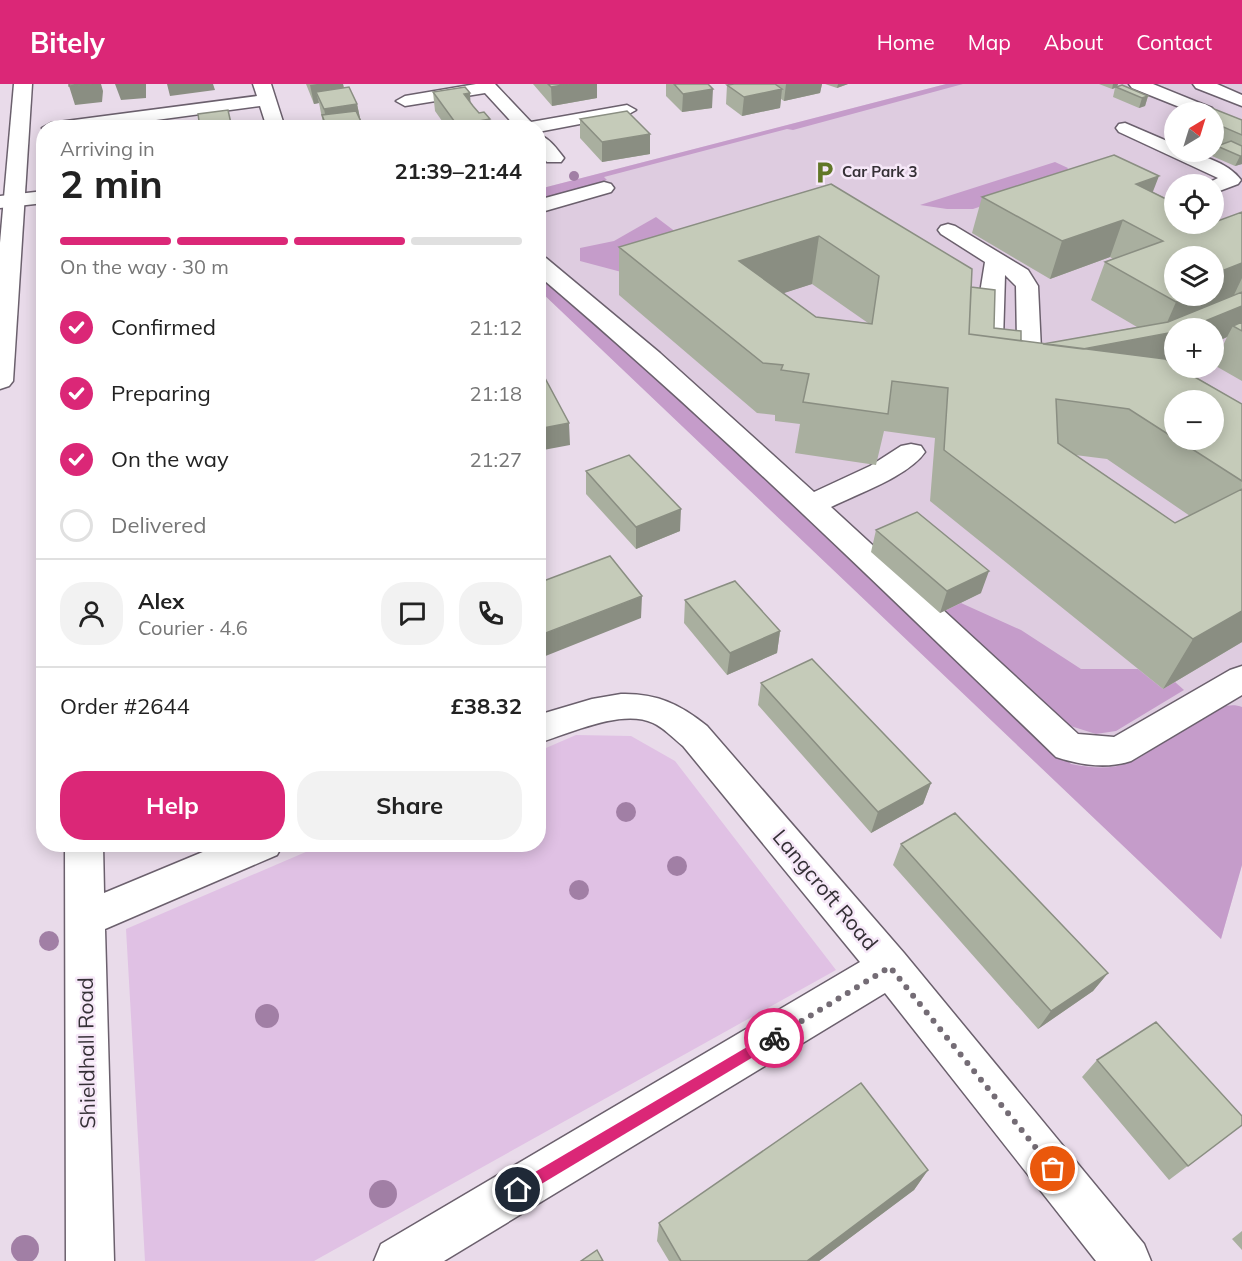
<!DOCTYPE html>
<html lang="en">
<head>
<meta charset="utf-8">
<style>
  body { margin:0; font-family:Mulish,sans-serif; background:#f2f2f2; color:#222; height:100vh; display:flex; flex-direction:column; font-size:22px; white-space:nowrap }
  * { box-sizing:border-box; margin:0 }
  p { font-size:20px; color:#767676 }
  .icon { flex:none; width:33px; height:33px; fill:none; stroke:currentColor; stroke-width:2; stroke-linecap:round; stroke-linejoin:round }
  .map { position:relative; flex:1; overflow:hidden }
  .panel { position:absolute; left:36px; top:36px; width:510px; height:732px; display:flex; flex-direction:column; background:#fff; border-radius:24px; box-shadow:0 3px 15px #0003 }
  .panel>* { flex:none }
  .needle { width:39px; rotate:38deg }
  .fabs { position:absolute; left:1164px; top:18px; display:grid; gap:12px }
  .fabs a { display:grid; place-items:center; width:60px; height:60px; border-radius:50%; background:#fff; box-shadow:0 3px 15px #0003; font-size:30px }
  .pin { position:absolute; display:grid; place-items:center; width:51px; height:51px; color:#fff; margin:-26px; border:3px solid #fff; border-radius:50%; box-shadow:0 2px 6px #0007 }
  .courier { position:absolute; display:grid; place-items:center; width:60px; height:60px; margin:-30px; border:4px solid #db2777; border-radius:50%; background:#fff; color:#222; box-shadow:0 2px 8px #0007 }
  .head em { font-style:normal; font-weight:700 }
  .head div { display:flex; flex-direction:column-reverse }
  .head { display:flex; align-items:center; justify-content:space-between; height:102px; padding:0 24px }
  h1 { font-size:39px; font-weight:700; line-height:45px }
  .bar { display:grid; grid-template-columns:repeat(4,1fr); gap:9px 6px; align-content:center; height:72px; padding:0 24px }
  .bar i { height:8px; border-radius:4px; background:#e0e0e0 }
  .bar .selected { background:#db2777 }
  .bar p { grid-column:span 4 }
  .line { display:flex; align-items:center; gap:15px; padding:0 24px; border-top:2px solid #e0e0e0 }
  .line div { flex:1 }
  .round { display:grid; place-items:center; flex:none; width:63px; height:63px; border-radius:24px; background:#f2f2f2 }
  ol { padding:0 24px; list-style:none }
  li { display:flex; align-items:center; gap:18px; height:66px }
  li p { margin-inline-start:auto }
  li .icon { padding:6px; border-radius:50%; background:#db2777; color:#fff; stroke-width:4 }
  li:last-child { color:#767676 }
  li i { width:33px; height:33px; border:3px solid #e0e0e0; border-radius:50% }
  .button { display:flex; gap:12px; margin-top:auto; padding:12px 24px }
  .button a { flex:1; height:69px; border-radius:24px; background:#db2777; color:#fff; font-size:24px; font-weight:700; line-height:69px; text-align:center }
  .button a+a { background:#f2f2f2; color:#222 }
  header { display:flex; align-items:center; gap:36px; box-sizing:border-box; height:84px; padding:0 30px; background:#db2777; color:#fff }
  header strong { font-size:28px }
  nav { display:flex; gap:33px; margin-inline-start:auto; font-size:21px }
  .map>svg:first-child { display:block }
  .built { fill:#decce0; fill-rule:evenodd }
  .green { fill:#e0c1e4 }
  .forest { fill:#c59cca }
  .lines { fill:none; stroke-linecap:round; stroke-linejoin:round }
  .minor-casing { stroke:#6b606d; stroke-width:3 }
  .major-casing { stroke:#6b606d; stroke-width:3 }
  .minor { fill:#fff; fill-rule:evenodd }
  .major { fill:#fff; fill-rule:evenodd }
  .tree { fill:#a17fa5 }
  .wall { fill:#a9af9f; fill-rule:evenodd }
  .shaded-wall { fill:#8a8e82 }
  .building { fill:#c5cbb9; stroke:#8a8e82; stroke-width:1.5; fill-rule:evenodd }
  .route { fill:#db2777 }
  .done { stroke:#746c75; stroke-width:6; stroke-dasharray:0 10.8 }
  .labels { text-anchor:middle; stroke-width:5; stroke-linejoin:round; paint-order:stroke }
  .far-poi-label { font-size:15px; font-weight:bold; fill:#353036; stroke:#f6e8f8; text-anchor:start }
  .near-street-label { font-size:21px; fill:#353036; stroke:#f6e8f8 }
</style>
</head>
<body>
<header>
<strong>Bitely</strong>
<nav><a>Home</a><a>Map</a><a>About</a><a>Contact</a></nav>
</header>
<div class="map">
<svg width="1242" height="1177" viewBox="0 0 1242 1177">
  <rect width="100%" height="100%" fill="#e9dbea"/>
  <path class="built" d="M946 0H1242V781L1221 855 539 206V105ZM1174 28H1214V68H1174ZM1174 100H1214V140H1174ZM1174 172H1214V212H1174ZM1174 244H1214V284H1174ZM1174 316H1214V356H1174Z"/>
  <path class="green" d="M576 651 631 652 675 677 836 886 314 1177H145L126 845 322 761 538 760 539 667Z"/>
  <path class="forest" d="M946 0H963L793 46 787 45 604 93 607 96 539 116V105Z
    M1055 78 1068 84 1063 95 973 125H947L920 121Z
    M656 133 701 167 629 190 580 177V164L614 157Z
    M538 193 549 196 638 274 1071 680C1092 684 1111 686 1131 678 1160 666 1212 611 1242 623V781L1221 855 539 206Z
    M961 519 1021 546 1081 585H1138L1163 605 1175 598 1184 606 1116 647 1096 650 1061 639 940 529Z"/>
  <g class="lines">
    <defs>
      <path id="minor" d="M253 0H271L285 44H267L260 22 97 44H44V46L42 44 51 39 257 12Z
        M476 0H495L531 38 627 21 636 26 627 31 538 48V44H517L485 9 405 22 396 17 405 12Z
        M1129 0H1153L1212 24 1215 28H1192L1132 4Z
        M1193 0H1217L1242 11V22L1196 4Z
        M1125 39 1174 60V68C1196 68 1228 78 1241 96L1238 100 1214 109V100H1206L1218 94 1119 48 1116 44 1119 40Z
        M538 51C549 53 557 65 564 74L561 78H547L538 68Z
        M604 98 611 100 614 104 611 108 538 129V116Z
        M44 107V119L0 124V112Z
        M948 140 955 142 1028 186 1038 202 1041 266 1038 271C1021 275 999 271 982 267L979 262 980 209 985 178 941 150 938 146 941 142ZM1005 191 1016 202 1017 257 1003 256Z
        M538 173 546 174 660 269 814 408 870 382 901 362 911 360 921 362 925 368C909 392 857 410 831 423L1078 650 1114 653 1230 586 1242 582V611L1131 677C1107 685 1080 681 1056 673 886 509 718 344 538 191Z
        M621 610C656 609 680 620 707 642L904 869 1144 1160 1151 1177H1096L885 909 444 1177H374L381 1160 860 878 683 662C673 654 664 644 653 639 622 624 568 650 538 659V631L592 615Z
        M65 760H103L104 809 222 760H283L277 771 105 845 114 1177H66Z"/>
      <path id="major" d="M14 0H32L13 297 9 302 0 305V159Z"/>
    </defs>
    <use href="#minor" class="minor-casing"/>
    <use href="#major" class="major-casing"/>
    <use href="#minor" class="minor"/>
    <use href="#major" class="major"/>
  </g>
  <g class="tree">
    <circle cx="574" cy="92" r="5"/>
    <circle cx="626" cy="728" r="10"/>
    <circle cx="677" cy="782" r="10"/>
    <circle cx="579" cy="806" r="10"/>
    <circle cx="49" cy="857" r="10"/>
    <circle cx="267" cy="932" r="12"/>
    <circle cx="383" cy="1110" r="14"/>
    <circle cx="25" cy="1165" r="14"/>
  </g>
  <path class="wall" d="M306 0H343L344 4 357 20 360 34 364 44H324L319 19 314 20Z
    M533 0H597V14L552 22Z
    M666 0H708L712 24 682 28 666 12Z
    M734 0H822L820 9 784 17 781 15 780 24 742 32 726 20 727 1Z
    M825 0H848L837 4Z
    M1099 0H1118L1117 2 1148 12 1145 22 1139 24 1113 13 1115 4 1112 5Z
    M433 8 470 9V18L491 44H447L435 27Z
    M1204 21 1242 36V80L1235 82 1212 72 1216 63 1214 62V28H1184L1185 27Z
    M580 35 650 70 602 78 580 54Z
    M831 100 971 203 994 244 1021 257 1043 260 1137 243 1091 216 1105 178 1113 175 1110 173 1050 195 972 149 982 113 1153 108 1215 138 1242 128V297L1214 281 1227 253 1214 259V244H1174V275L1169 277 1242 320V558L1163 605 930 417 935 354 884 347 876 381 795 369 800 340 775 337V331L757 329 619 211V163ZM812 200 868 239 816 233 783 209ZM1174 316 1214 356H1174ZM1075 371 1107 375 1190 432 1175 439Z
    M586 387 680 447 636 465 586 410Z
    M876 446 981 509 940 529 871 468Z
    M685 516 780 547 777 569 727 591 684 539Z
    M761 599 931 699 923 720 871 749 758 621Z
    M901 760 1108 889 1093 907 1038 945 893 781Z
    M1097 976 1242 1041 1169 1096 1082 993Z
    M928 1086 914 1106 819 1177H669L657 1157 659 1139Z
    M1242 1147V1166L1232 1155Z"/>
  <path class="shaded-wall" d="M92 0H101L103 7 102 18 75 21 69 2Z
    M115 0H146V14L121 16Z
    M167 0H213L215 6 170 12Z
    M317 0H343L346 15 316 8 319 19 314 20 310 1Z
    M569 0H597V14L552 22 551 3Z
    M786 0H822L820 9 784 17Z
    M838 0H848L837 4Z
    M1113 0H1118L1117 3H1116L1115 4 1112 5Z
    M713 5 712 24 682 28 683 10Z
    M782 5 780 24 742 32 744 13Z
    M470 9 471 28 464 10Z
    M1148 12 1145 22 1139 24 1142 14Z
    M357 20 361 39 328 44 324 25Z
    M490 35 491 44H457V41Z
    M650 50V70L602 78V58Z
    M1240 72H1242V80L1235 82Z
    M1159 92 1145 128 1136 100Z
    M1123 136 1110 173 1050 195 1062 157Z
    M819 152 812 200 735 225 739 177Z
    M1242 179V194L1233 213 1242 222V246L1233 242 1227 253 1214 259V244H1174V275L1170 277 1011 307 1021 276 1162 250 1176 218 1193 212H1214V190Z
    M569 339 570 361 538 367V345Z
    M681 425 680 447 636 465V443Z
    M989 487 981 509 940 529 947 507Z
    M642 512 641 534 538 575V552Z
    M1242 527V558L1163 605 1193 555Z
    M780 547 777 569 727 591 730 569Z
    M931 699 923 720 871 749 878 728Z
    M1108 889 1093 907 1038 945 1051 927Z
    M928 1086 914 1106 819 1177H807Z"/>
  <path class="building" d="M69 0H92L69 2Z
    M548 0H569L551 3Z
    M674 0H708L713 5 683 10Z
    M734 0H775L782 5 744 13 727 1Z
    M1122 1 1148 12 1142 14 1116 3Z
    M349 3 357 20 324 25 316 8Z
    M465 3 470 9 464 10 473 22 479 29 484 28 490 35 457 41 433 8Z
    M1204 21 1242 36V51L1214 39V28H1189L1185 27Z
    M228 26 232 44H200L198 30Z
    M356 27 364 44H327L322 31Z
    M627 27 650 50 602 58 580 35Z
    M117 37 118 44H85V41Z
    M1231 57 1242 62V72H1240L1217 62Z
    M1114 71 1159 92 1136 100 1174 119V140H1214V138H1215L1242 128V179L1214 190V172H1174V212H1193L1176 218 1105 178 1163 157 1123 136 1062 157 982 113Z
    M831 100 972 185 969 250 1165 275 1174 281V284H1179L1242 320V397L1178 356H1214V316H1174V354L1129 325 1056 315 1058 359 1175 439 1242 405V527L1193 555 944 366 948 304 892 297 888 330 803 318 809 290 781 286 783 281 763 279 619 163ZM819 152 879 192 872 240 816 233 739 177Z
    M971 203 995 206 994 244 1021 247V257L969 250Z
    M1242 208V222L1188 244H1174V248L1083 265 1043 260 1168 238Z
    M1242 238V247L1233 242Z
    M538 281 569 339 538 345Z
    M629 371 681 425 636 443 586 387Z
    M917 428 989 487 947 507 876 446Z
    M610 472 642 512 538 552V499Z
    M735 497 780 547 730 569 685 516Z
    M812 575 931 699 878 728 761 599Z
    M955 729 1108 889 1051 927 901 760Z
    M1156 938 1242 1032V1041L1188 1082 1097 976Z
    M861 999 928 1086 807 1177H681L659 1139Z
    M597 1166 603 1177H581Z"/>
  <path class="route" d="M774 947 780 954 778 958 523 1111H513V1101Z"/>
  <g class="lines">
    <path class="done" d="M774 954 890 883 1053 1085"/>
  </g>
  <defs>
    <symbol id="parking-bare" viewBox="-9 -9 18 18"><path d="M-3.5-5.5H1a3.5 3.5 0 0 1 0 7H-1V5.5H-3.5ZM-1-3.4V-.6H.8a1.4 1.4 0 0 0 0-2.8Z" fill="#617727" stroke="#f6e8f8" stroke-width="2.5" paint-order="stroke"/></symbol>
  </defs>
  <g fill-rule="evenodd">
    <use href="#parking-bare" x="808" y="72" width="33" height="33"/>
  </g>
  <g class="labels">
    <g class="far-poi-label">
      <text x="842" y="93">Car Park 3</text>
    </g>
    <g class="near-street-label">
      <text transform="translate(825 806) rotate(50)" y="7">Langcroft Road</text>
      <text transform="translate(87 969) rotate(-91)" y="7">Shieldhall Road</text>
    </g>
  </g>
</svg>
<div class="fabs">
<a><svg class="needle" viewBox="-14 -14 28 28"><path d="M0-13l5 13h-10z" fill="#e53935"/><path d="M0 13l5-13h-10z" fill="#767676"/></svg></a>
<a><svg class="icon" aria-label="locate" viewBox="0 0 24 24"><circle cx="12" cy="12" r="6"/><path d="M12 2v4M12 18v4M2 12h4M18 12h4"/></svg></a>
<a><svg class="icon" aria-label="layers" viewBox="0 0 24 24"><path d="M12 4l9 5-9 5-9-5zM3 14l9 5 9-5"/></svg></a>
<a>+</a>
<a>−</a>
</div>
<div class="pin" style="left:1053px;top:1085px;background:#ea580c"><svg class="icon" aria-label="bag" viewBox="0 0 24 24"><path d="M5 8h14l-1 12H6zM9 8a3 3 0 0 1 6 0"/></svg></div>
<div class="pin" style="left:518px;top:1106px;background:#1f2937"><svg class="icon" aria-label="home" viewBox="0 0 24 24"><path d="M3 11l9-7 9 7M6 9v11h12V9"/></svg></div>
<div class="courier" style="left:774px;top:954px"><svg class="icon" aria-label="bike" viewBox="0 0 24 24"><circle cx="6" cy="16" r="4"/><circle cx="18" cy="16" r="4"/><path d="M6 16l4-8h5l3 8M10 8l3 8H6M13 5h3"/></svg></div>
<section class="panel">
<div class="head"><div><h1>2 min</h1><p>Arriving in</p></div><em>21:39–21:44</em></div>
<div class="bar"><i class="selected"></i><i class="selected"></i><i class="selected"></i><i></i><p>On the way · 30 m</p></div>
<ol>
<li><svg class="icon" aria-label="check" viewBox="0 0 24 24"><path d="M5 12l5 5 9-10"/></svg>Confirmed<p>21:12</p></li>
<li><svg class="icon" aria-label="check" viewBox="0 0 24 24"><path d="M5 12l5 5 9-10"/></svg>Preparing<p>21:18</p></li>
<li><svg class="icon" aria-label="check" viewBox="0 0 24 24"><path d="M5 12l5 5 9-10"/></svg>On the way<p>21:27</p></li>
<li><i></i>Delivered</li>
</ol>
<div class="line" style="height:108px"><a class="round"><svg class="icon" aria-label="person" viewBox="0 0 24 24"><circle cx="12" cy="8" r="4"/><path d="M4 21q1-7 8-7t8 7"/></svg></a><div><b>Alex</b><p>Courier · 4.6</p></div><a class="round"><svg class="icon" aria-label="chat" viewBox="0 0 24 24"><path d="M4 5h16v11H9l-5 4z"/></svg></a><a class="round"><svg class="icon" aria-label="phone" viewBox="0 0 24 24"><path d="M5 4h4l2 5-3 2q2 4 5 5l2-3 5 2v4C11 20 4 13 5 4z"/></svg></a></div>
<div class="line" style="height:78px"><div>Order #2644</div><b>£38.32</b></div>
<div class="button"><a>Help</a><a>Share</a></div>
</section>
</div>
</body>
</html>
